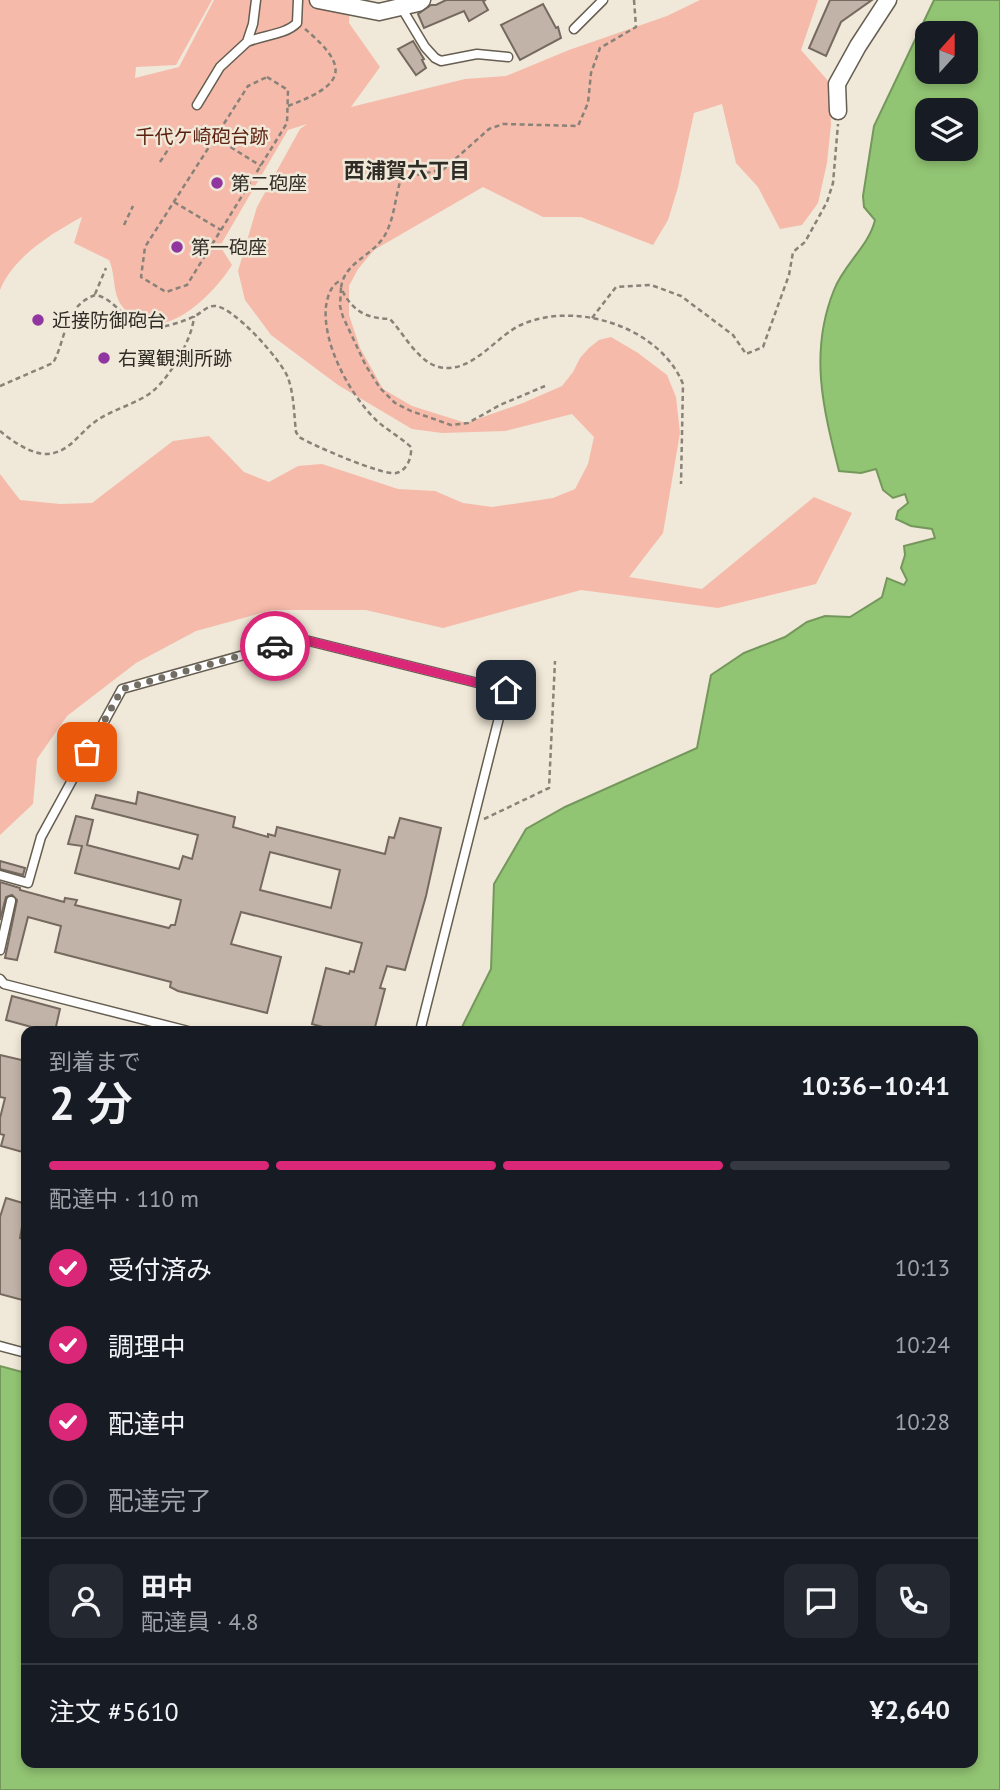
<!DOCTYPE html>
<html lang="ja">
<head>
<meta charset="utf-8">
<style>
  body { margin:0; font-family:"PT Sans","Noto Sans JP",sans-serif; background:#242831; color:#f1f3f6; height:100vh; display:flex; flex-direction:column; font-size:26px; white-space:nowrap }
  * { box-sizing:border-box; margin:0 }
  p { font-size:23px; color:#9ea1a6 }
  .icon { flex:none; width:38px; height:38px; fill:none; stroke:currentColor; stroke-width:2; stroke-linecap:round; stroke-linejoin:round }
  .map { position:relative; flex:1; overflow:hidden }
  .side { position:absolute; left:21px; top:1026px; width:957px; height:742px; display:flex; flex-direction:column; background:#171b24; border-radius:14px; box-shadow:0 4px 10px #0003 }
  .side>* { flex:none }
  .needle { width:46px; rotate:21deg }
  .tools { position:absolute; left:915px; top:21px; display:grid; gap:14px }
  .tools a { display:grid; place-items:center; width:63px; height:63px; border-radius:14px; background:#171b24; box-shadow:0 4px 10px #0003; font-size:35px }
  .pin { position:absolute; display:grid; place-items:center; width:60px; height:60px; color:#fff; margin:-30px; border-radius:14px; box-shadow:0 4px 10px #0006 }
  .courier { position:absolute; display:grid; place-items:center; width:70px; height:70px; margin:-35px; border:5px solid #db2777; border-radius:50%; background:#fff; color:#222; box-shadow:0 2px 9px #0007 }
  .summary em { font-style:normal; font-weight:600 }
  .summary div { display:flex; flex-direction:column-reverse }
  .summary { display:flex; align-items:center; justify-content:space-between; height:119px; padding:0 28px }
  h1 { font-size:46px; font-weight:600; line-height:52px }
  .bar { display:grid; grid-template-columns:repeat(4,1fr); gap:10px 7px; align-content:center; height:84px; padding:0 28px }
  .bar i { height:9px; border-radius:5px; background:#363941 }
  .bar .selected { background:#db2777 }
  .bar p { grid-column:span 4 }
  .line { display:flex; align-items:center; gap:18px; padding:0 28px; border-top:2px solid #363941 }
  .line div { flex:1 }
  .round { display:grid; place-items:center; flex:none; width:74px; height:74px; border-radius:14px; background:#242831 }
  ol { padding:0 28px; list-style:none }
  li { display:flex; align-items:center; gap:21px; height:77px }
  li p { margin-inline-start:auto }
  li .icon { padding:7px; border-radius:50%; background:#db2777; color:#fff; stroke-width:4 }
  li:last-child { color:#9ea1a6 }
  li i { width:38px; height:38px; border:4px solid #363941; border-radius:50% }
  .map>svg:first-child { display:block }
  .green { fill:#f5baaa }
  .water { fill:#92c573; stroke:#74975c; stroke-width:2; fill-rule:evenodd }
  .building { fill:#c1b3a8; stroke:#76695f; stroke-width:2; fill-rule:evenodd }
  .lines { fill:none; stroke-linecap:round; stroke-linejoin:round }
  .lane-casing { stroke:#655e51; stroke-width:11 }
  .street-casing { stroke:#655e51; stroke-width:19 }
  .path { stroke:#888278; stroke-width:2.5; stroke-dasharray:5 3.5; stroke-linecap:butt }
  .lane { stroke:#fff; stroke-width:8 }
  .street { stroke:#fff; stroke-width:16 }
  .done { stroke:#736e64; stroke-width:7; stroke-dasharray:0 12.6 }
  .route { stroke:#db2777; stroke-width:9 }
  .poi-dot { fill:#9135a0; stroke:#f0e8d8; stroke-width:2.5 }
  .labels { text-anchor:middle; stroke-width:5; stroke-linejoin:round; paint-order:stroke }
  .park-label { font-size:19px; fill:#5c2010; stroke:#f0e8d8 }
  .poi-label { font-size:19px; fill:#2f2c26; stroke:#f0e8d8; text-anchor:start }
  .neighbourhood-label { font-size:21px; font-weight:bold; fill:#2f2c26; stroke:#f0e8d8 }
</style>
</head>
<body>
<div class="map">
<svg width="1000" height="1790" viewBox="0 0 1000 1790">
  <rect width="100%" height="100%" fill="#f0e8d8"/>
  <path class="green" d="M0 0H212L176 65 136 67 135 78 179 67 214 0H350L349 23 380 67 351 107 465 79 506 76 569 50 667 16 700 0H818L801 50 829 82 831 124 827 163 818 203 802 225 780 229 758 187 736 163 722 104 694 113 678 187 668 220 653 245 581 217H543L483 187 374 250 358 269 349 286V315L360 348 383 389 412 406 466 423 523 403 562 386 573 372 580 358 589 348 599 340 611 337 638 353 667 375 676 397 680 433 663 533 629 577 702 589 814 497 852 513 816 584 718 608 581 590 443 628 366 610H272L196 631 136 663 67 716 37 759 33 804 0 835V474L20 500 60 504 92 503 173 441 209 436 244 472 269 482 298 466 322 464 398 489 435 491 463 503 492 507 553 498 575 489 588 464 594 437 572 414 505 431 442 433 412 429 338 385 271 335 245 300 238 271 257 207 300 129 307 124 288 130 220 246 232 265C211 298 157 352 122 306 112 293 116 275 109 260L74 243 82 217C52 233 13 257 0 290Z"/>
  <path class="water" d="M934 0H1000V1790H0V1366L26 1373V1762H973V1031H460L491 969 494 884 526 829 565 807 697 748 711 675 744 653 785 637 807 622 825 616 850 617 882 597 887 578 904 585 907 580 901 568 905 555 904 546 935 538 932 529 911 526 896 519 898 511 908 503 905 494 893 498 883 490 876 469 861 473 839 471C823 408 809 352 834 290 844 264 869 246 875 220L864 207 863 196 874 126ZM928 33H966V72H928ZM928 110H966V149H928Z"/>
  <path class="building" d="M446 0H486L483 1 488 10 469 21 464 11 424 28 418 14 431 5H436Z
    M830 0H872L841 22 826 56 809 48Z
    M543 4 556 28 558 27 561 38 520 60 501 25Z
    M413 41 424 59 422 60 426 68 416 75 398 49Z
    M138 792 235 817 233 827 268 837V834L275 836 277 827 385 854 389 837 394 838 400 818 441 828 426 896 405 970 387 966 380 988 385 989 374 1031H337L312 1024 326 968 349 974 350 971 354 972 362 943 241 912 231 944 281 957 267 1013 178 991 170 987 171 982 55 952 61 926 28 917 17 960 5 958 17 900 12 895 6 897 0 920V882L20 888V890L64 902 65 898 77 900 75 905 169 928 171 925H175L181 900 75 873 82 846 68 844 76 816 93 820 87 845 179 869 183 856 192 859 198 835 92 808 96 795 136 804ZM270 852 340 870 331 908 260 890Z
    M0 861 25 868 23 875 0 869Z
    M12 996 60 1009 55 1031H46L6 1020Z
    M0 1055 26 1061V1153L1 1146 4 1135 0 1134V1118L5 1098 0 1097Z
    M6 1198 26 1204 20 1238 26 1240V1301L0 1294V1217Z"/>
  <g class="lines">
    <defs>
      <path id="lane" d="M401 7 425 47 435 58 441 61 477 54 508 57
        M574 29 603 0
        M247 42C263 35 285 35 297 23L298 0
        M197 105 220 67 247 42 253 24 256 0
        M0 875 28 883 41 837 122 689 301 639 506 690 420 1031
        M0 950 11 901
        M0 979 4 984 188 1031
        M0 1346 26 1353"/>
      <path id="street" d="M318 0 379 12 418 3 422 0
        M838 111 837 84 858 46 888 0"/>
    </defs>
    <use href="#lane" class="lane-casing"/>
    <use href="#street" class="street-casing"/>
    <path class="path" d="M634 0 636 27 600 48 591 73 588 103 578 126 503 124 489 129 444 169 405 178 400 182C395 199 394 219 385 235 373 256 344 262 341 288 352 311 365 318 390 319 404 334 418 362 439 367 472 375 496 335 523 324 577 301 660 327 683 384L681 484
      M267 77 288 90 287 123 187 285 166 292 141 277 145 247 248 86Z
      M288 106C341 86 354 70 305 29
      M216 138 261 166
      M160 162 173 142
      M174 202 221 230
      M124 225 133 206
      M341 288 340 306 343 317 366 366 380 388 395 403 411 411 451 425 468 423 500 405 545 386
      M95 294 106 268
      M592 318 616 287 651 285 681 296 733 335 746 354 763 347 789 275 793 252 805 242 827 202 833 183 838 124
      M0 386 53 363C67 338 63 307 95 295 116 298 125 325 148 328 160 329 183 322 195 316 201 313 206 307 213 306 231 303 283 362 288 378 294 394 294 415 296 432L299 437C312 445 383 476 396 473 407 471 412 457 411 447 400 437 387 430 377 421 350 395 322 344 326 306 328 295 331 284 342 280
      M0 431C12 441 32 455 48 454 70 452 79 433 96 421 113 409 137 404 153 391 170 377 193 338 194 316
      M484 819 549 788 555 661"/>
    <use href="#lane" class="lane"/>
    <use href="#street" class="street"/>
  </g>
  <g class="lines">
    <path class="done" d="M87 752 122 689 275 646"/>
    <path class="route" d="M275 646 301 639 506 690"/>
  </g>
  <g class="poi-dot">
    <circle cx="217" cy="183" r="7"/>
    <circle cx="177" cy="247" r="7"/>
    <circle cx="38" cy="320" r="7"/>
    <circle cx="104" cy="358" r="7"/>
  </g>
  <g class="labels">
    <g class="park-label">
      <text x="202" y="143">千代ケ崎砲台跡</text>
    </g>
    <g class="poi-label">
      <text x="231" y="190">第二砲座</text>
      <text x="191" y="254">第一砲座</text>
      <text x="52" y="327">近接防御砲台</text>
      <text x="118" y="365">右翼観測所跡</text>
    </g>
    <g class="neighbourhood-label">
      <text x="407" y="178">西浦賀六丁目</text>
    </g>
  </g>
</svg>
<div class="tools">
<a><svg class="needle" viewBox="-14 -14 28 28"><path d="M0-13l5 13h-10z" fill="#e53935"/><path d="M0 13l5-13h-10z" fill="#9ea1a6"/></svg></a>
<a><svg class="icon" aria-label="layers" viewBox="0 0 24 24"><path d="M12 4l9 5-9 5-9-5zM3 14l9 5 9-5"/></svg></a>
</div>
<div class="pin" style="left:87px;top:752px;background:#ea580c"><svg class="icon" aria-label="bag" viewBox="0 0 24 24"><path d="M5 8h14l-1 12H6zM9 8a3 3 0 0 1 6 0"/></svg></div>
<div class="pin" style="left:506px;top:690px;background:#1f2937"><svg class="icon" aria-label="home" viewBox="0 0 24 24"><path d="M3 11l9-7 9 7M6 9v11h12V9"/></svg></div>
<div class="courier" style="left:275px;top:646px"><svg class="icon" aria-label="car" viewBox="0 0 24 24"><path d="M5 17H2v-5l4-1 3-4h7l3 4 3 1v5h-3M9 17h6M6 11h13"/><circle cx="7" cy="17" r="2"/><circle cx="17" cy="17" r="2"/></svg></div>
<section class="side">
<div class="summary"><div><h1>2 分</h1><p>到着まで</p></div><em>10:36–10:41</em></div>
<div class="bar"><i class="selected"></i><i class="selected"></i><i class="selected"></i><i></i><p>配達中 · 110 m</p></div>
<ol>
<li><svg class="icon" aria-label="check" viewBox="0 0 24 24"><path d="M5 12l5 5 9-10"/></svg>受付済み<p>10:13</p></li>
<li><svg class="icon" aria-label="check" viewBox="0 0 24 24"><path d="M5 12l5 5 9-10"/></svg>調理中<p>10:24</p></li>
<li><svg class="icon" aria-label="check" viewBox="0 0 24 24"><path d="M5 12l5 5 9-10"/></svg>配達中<p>10:28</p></li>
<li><i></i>配達完了</li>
</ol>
<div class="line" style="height:126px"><a class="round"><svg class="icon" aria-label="person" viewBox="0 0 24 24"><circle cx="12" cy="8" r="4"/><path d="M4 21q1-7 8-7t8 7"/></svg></a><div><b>田中</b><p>配達員 · 4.8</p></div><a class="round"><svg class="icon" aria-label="chat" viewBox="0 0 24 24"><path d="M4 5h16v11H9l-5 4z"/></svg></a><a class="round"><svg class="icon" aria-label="phone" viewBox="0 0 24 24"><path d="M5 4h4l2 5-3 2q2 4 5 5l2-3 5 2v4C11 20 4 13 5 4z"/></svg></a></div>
<div class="line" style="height:91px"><div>注文 #5610</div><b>¥2,640</b></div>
</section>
</div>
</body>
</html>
